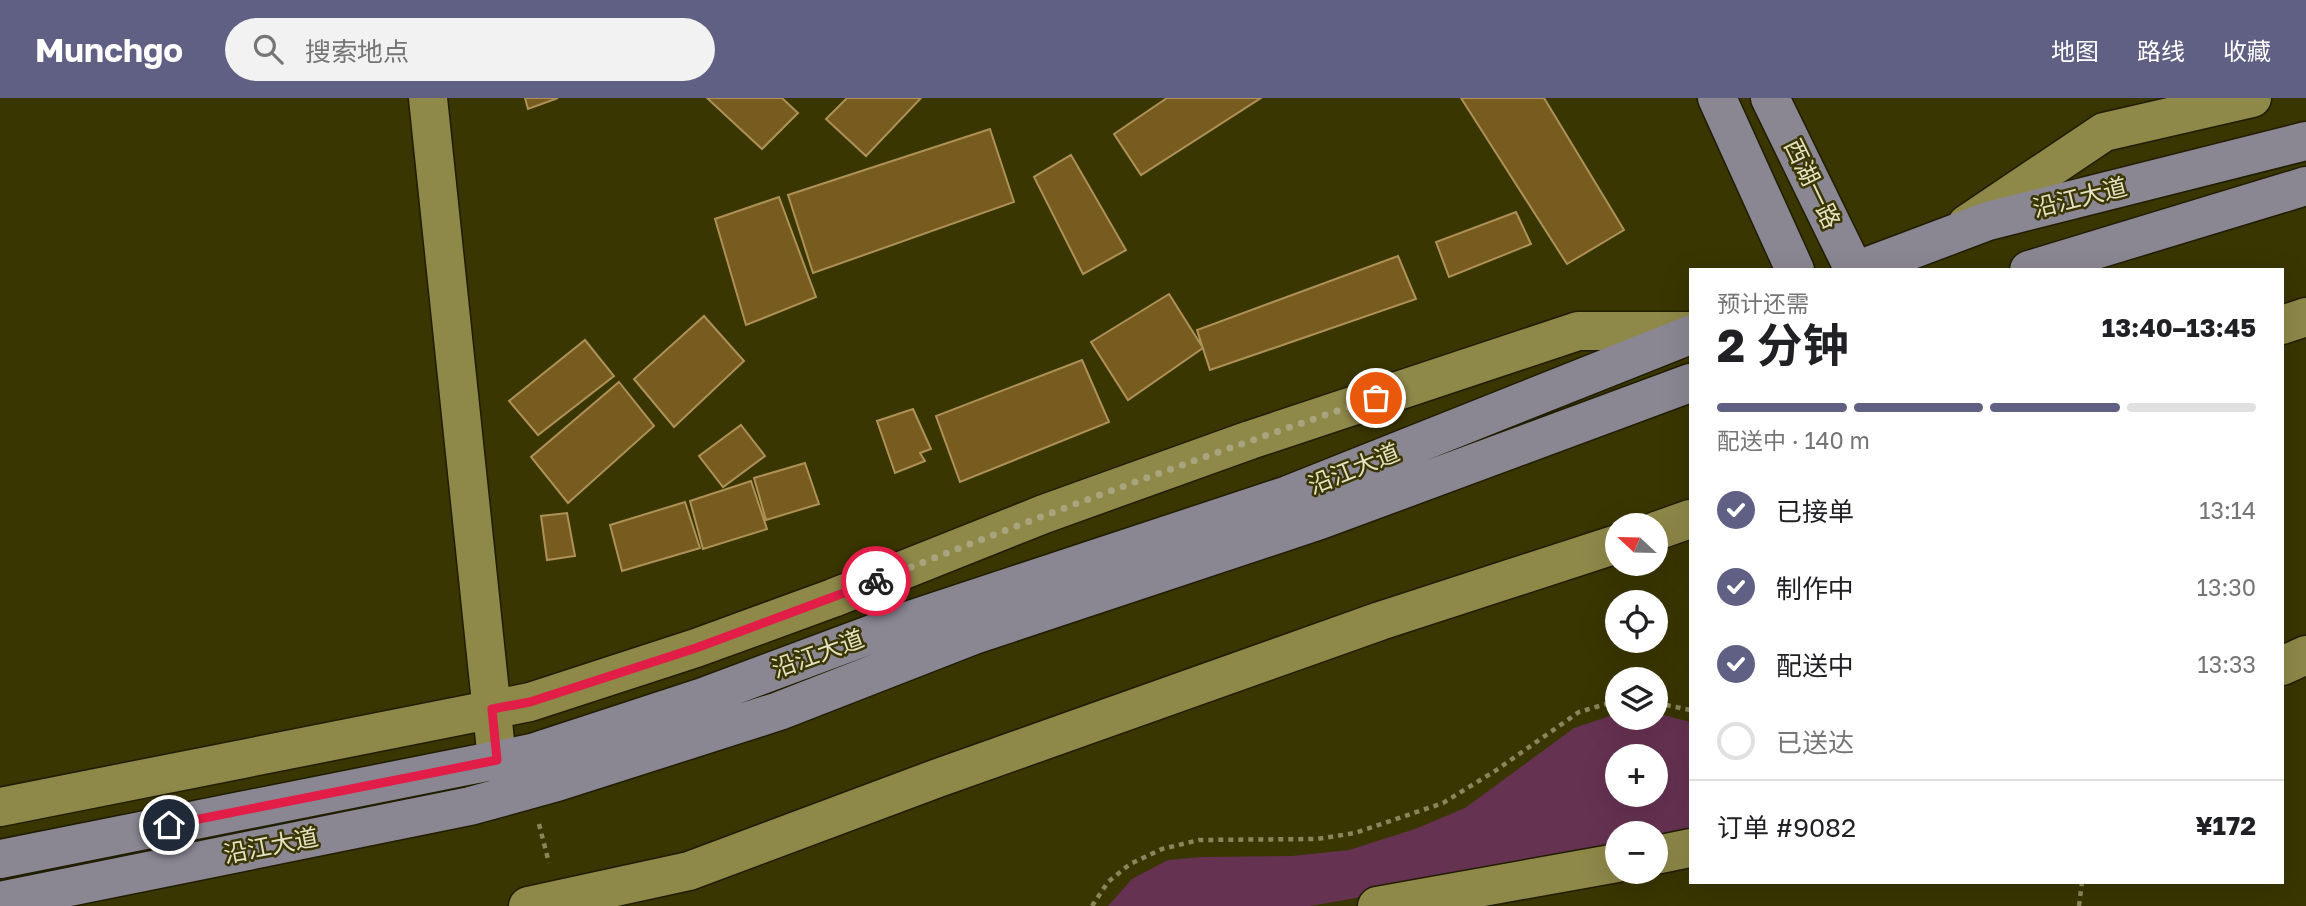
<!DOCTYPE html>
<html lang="zh">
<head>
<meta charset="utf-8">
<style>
  body { margin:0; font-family:"Golos Text","Noto Sans SC",sans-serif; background:#f2f2f2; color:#202124; height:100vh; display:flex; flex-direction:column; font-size:26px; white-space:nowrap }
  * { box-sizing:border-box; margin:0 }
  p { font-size:23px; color:#757577 }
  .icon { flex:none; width:38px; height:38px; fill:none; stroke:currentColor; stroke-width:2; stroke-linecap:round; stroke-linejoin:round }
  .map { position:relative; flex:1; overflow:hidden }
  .drawer { position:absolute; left:1689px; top:170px; width:595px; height:616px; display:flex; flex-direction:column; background:#fff; border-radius:0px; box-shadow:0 7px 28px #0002 }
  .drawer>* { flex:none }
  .needle { width:46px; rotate:292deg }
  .buttons { position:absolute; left:1605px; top:415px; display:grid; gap:14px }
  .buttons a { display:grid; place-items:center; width:63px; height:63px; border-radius:50%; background:#fff; box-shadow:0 7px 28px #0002; font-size:35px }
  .pin { position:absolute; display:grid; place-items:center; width:60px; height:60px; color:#fff; margin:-30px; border:4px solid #fff; border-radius:50%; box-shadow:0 2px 7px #0007 }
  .courier { position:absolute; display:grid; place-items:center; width:70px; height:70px; margin:-35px; border:5px solid #e11d48; border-radius:50%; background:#fff; color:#222; box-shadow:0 2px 9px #0007 }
  .head em { font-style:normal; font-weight:700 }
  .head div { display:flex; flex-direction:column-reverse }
  .head { display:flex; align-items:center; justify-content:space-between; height:119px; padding:0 28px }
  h1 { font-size:46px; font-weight:700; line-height:52px }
  .bar { display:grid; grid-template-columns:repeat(4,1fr); gap:10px 7px; align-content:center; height:84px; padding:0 28px }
  .bar i { height:9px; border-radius:5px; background:#e0e0e0 }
  .bar .on { background:#606084 }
  .bar p { grid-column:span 4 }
  .line { display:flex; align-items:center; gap:18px; padding:0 28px; border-top:2px solid #e0e0e0 }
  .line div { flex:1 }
  ol { padding:0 28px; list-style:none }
  li { display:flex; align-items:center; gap:21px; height:77px }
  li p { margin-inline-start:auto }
  li .icon { padding:7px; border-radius:50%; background:#606084; color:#fff; stroke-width:4 }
  li:last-child { color:#757577 }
  li i { width:38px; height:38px; border:4px solid #e0e0e0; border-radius:50% }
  header { display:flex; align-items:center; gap:42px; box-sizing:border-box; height:98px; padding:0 35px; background:#606084; color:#fff }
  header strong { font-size:33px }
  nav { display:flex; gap:38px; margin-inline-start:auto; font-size:24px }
  .search { width:490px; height:63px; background:#f2f2f2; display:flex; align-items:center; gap:18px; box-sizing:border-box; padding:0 24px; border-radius:38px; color:#757577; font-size:26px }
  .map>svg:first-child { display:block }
  .park { fill:#663252; fill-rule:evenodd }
  .building { fill:#785c1f; stroke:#ae9156; stroke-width:2 }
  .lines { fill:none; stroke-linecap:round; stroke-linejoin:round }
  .minor-casing { stroke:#201d00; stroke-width:41 }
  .major-casing { stroke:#201d00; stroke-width:41 }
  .path { stroke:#89865b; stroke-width:4.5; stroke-dasharray:5 5; stroke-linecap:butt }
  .minor { stroke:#8e8849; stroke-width:38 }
  .major { stroke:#8a8793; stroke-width:38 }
  .done { stroke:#a8a57e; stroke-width:7; stroke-dasharray:0 12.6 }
  .route { stroke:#e11d48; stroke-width:9 }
  .labels { text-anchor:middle; stroke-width:5; stroke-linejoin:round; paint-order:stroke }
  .street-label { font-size:24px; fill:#e3e1c1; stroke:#3a3601 }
</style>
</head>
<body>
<header>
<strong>Munchgo</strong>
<div class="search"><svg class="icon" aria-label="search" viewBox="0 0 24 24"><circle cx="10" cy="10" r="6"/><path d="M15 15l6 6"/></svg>搜索地点</div>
<nav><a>地图</a><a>路线</a><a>收藏</a></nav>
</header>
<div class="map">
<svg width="2306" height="808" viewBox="0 0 2306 808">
  <rect width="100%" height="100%" fill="#3a3601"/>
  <path class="park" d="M1656 615 1690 624V741L1656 747V735H1617V754L1310 808H1108L1132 781 1168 762 1202 759 1292 758 1349 752 1415 731 1465 710 1574 630 1616 616 1617 620H1656ZM1617 658H1656V696H1617Z"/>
  <path class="building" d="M525 0H558L528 11Z
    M707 0H782L798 15 762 51Z
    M847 0H921L866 58 826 21Z
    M1167 0H1261L1141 77 1114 36Z
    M1461 0H1544L1624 132 1567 166Z
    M990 31 1014 104 813 175 788 97Z
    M1071 57 1126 152 1083 176 1034 79Z
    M779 99 816 199 746 227 715 121Z
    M1516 114 1531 146 1449 179 1436 144Z
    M1398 158 1416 201 1210 272 1197 232Z
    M1169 196 1203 250 1128 302 1091 244Z
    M704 218 744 263 674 329 634 281Z
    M585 242 614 278 538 337 509 303Z
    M1082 262 1109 324 960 384 936 318Z
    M619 284 654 328 568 405 531 359Z
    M913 311 931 351 920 355 925 363 895 375 877 323Z
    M741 327 765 358 723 389 699 358Z
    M805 365 819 406 766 422 754 380Z
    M751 383 767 431 703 451 690 403Z
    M685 404 700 450 622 473 610 427Z
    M567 415 575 458 547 462 541 418Z"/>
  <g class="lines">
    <defs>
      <path id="minor" d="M428 0 497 662
        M1967 126 2104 34 2252 0
        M2282 227 2306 219
        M1656 433 1690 421
        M2282 568 2306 557
        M0 709 530 604 696 550 833 500 1044 416 1250 342 1578 233H1690
        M1656 757 1690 750
        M528 808 689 773 938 680 1380 523 1617 446
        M1377 808 1617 765"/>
      <path id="major" d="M1717 0 1795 172
        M1770 0 1854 172
        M1858 172 1988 123 2306 43
        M2029 172 2306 88
        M0 761 532 655 703 599 907 523 1288 397 1690 237
        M0 803 470 708 557 684 779 613 974 537 1320 422 1690 285"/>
    </defs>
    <use href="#minor" class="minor-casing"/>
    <use href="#major" class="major-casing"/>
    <path class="path" d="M1656 605 1690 612
      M539 726 549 765
      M1092 808 1108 784 1130 766 1162 751 1199 742 1317 741 1355 735 1443 705 1495 673 1579 614 1606 606H1617
      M2079 808 2082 784"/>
    <use href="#minor" class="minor"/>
    <use href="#major" class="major"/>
  </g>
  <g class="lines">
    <path class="done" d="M876 483C1041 417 1208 356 1376 300"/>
    <path class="route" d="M169 727 497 662 492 611 530 604 696 550 876 483"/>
  </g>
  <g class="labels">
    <g class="street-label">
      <text transform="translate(1812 86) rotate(64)" y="8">西湖一路</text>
      <text transform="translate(2080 100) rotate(-14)" y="8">沿江大道</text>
      <text transform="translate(1354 371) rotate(-22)" y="8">沿江大道</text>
      <text transform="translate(818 556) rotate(-20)" y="8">沿江大道</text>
      <text transform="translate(271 748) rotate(-11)" y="8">沿江大道</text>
    </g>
  </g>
</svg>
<div class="buttons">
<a><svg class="needle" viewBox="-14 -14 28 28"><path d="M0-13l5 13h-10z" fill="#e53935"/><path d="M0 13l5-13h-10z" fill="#757577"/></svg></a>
<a><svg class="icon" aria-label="locate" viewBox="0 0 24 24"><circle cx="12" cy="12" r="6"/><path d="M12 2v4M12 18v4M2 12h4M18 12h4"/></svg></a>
<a><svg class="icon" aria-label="layers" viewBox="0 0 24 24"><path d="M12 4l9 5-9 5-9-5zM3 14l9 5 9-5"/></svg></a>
<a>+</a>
<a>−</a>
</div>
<div class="pin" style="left:1376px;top:300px;background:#ea580c"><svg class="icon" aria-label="bag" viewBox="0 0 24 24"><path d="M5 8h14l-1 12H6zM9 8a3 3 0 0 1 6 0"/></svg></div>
<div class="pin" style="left:169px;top:727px;background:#1f2937"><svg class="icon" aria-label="home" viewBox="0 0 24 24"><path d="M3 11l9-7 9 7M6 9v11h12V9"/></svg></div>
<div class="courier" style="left:876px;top:483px"><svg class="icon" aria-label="bike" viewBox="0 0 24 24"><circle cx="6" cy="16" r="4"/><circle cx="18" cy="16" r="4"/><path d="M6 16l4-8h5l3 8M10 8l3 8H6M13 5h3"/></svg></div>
<section class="drawer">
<div class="head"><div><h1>2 分钟</h1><p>预计还需</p></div><em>13:40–13:45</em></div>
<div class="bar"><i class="on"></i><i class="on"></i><i class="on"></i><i></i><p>配送中 · 140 m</p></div>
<ol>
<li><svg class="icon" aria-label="check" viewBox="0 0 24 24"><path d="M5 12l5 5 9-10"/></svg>已接单<p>13:14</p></li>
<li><svg class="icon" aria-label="check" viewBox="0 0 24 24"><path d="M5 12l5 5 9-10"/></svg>制作中<p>13:30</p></li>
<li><svg class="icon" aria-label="check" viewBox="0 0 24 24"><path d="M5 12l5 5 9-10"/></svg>配送中<p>13:33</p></li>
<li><i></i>已送达</li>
</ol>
<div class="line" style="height:91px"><div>订单 #9082</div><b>¥172</b></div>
</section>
</div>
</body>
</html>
